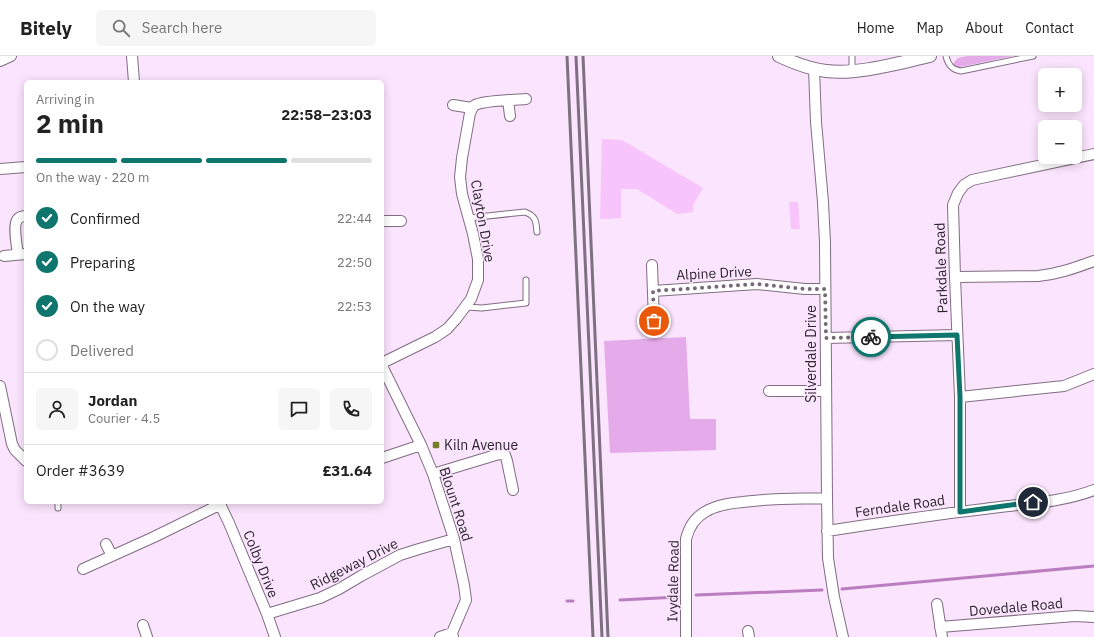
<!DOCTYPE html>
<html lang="en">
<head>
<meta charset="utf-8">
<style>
  body { margin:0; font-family:"IBM Plex Sans",sans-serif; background:#f6f6f6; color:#222; height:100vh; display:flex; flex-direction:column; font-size:15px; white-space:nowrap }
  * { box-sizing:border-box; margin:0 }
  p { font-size:13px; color:#767676 }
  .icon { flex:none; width:22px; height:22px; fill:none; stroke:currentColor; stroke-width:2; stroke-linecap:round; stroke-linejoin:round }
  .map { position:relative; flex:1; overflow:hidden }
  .details { position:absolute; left:24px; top:24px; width:360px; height:424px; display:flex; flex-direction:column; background:#fff; border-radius:6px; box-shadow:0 2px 10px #0003 }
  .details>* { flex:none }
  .fabs { position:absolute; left:1038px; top:12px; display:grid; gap:8px }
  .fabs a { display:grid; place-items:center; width:44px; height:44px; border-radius:6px; background:#fff; box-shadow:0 2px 10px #0003; font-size:20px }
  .pin { position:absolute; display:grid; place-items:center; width:34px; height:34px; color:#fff; margin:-17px; border:2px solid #fff; border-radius:50%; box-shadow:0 1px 4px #0007 }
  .courier { position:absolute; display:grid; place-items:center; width:40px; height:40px; margin:-20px; border:3px solid #0f766e; border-radius:50%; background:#fff; color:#222; box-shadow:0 1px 5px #0007 }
  .overview em { font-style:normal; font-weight:800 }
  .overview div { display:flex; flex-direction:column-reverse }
  .overview { display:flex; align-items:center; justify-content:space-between; height:68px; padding:0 12px }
  h1 { font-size:26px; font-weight:800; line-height:30px }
  .bar { display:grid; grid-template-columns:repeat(4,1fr); gap:6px 4px; align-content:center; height:48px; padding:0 12px }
  .bar i { height:5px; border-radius:3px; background:#e0e0e0 }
  .bar .on { background:#0f766e }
  .bar p { grid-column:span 4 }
  .line { display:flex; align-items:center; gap:10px; padding:0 12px; border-top:1px solid #e0e0e0 }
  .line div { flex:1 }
  .round { display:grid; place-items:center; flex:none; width:42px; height:42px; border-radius:6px; background:#f6f6f6 }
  ol { padding:0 12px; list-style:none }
  li { display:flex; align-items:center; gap:12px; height:44px }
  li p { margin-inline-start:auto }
  li .icon { padding:4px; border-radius:50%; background:#0f766e; color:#fff; stroke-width:4 }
  li:last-child { color:#767676 }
  li i { width:22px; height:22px; border:2px solid #e0e0e0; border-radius:50% }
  header { display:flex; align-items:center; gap:24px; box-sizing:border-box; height:56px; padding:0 20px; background:#fff; border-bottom:1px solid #e0e0e0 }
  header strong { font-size:19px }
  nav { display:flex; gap:22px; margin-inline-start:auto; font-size:14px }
  .search { width:280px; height:36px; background:#f6f6f6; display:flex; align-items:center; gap:10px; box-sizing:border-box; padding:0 14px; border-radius:6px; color:#767676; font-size:15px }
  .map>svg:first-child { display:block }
  .green { fill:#e5aaea }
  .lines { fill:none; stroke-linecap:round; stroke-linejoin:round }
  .stream { stroke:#ba7dc0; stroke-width:3 }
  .building { fill:#f8c4fc }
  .service-casing { stroke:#806d82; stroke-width:7 }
  .minor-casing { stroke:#806d82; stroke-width:12 }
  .tertiary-casing { stroke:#806d82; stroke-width:14 }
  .service { stroke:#fff; stroke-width:5 }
  .minor { stroke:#fff; stroke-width:10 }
  .tertiary { stroke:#fff; stroke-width:12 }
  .rail { stroke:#7d707f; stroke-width:3 }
  .done { stroke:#766877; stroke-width:4; stroke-dasharray:0 7.2 }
  .route { stroke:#0f766e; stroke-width:5 }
  .poi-dot { fill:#777e29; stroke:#fbe4fd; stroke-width:1.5 }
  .labels { text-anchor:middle; stroke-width:3; stroke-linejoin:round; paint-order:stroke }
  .street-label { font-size:14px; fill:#2e262f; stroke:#fbe4fd }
  .poi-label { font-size:14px; fill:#2e262f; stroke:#fbe4fd; text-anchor:start }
</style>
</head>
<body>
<header>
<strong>Bitely</strong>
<div class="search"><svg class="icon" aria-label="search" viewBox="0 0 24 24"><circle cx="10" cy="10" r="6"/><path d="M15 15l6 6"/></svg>Search here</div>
<nav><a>Home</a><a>Map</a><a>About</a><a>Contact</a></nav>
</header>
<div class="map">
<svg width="1094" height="581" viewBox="0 0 1094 581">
  <rect width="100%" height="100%" fill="#fbe4fd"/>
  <path class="green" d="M967 0H1013L960 11H958L954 9V6L958 2Z
    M686 281 690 363H716V394L610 397 604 285Z"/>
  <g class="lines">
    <path class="stream" d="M842 533 1094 510
      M696 539 822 534
      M620 544 678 541
      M567 545H573"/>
  </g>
  <path class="building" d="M602 83 622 84 703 132 693 149V156L677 158 637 133H621V162L600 163Z
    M789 146H798L800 173H791Z"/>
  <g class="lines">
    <defs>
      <path id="service" d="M852 0V14
        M946 0C948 9 952 14 961 15L1033 0
        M469 162 525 156C536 160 536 165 537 176
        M466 251 482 252 526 247V224
        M58 452V446"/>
      <path id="minor" d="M132 0 134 26
        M0 5 11 0
        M814 13 816 66 823 146 825 187 827 442 828 502 834 541 843 581
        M508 44 510 60
        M453 49 472 52
        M0 113 26 111
        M382 165H401
        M18 198C17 191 13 170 17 164 19 161 23 160 26 160
        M4 200 26 198
        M652 209 654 265
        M955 221 1038 220C1058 218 1075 212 1094 205
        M653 235 757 228 805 233H825
        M826 282 957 279
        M382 307 435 281 447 273 456 263 471 243 478 224V203L473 178 462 138 460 121 462 102 470 57C472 54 472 51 475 49 484 44 515 44 526 43
        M382 310 421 389 433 418 454 483 464 529 466 544 452 577 453 581
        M0 330 12 388 15 394 26 405
        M769 335H826
        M960 341 1064 330 1094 318
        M382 402 421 389
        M433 418 499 398 505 399 507 405 513 434
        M219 446 229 467 267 558 275 581
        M960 456V341L955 221 953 149 958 137 964 129 972 124 1094 98
        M827 475C879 467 931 459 984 453 1019 448 1061 447 1094 434
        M106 488 112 500
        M83 513 154 481 221 448
        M937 548 942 581
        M267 558 320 542 339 533 361 520 400 499 419 493 454 483
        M143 569 147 581
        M940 571 1075 560 1094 561
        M748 575 749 581
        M440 581 452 577
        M686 581V483C689 471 694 462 705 456 716 449 731 447 743 446 771 442 799 443 827 442"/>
      <path id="tertiary" d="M779 0C794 7 809 13 826 15 858 19 898 7 930 0"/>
    </defs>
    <use href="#service" class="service-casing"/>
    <use href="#minor" class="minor-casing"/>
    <use href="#tertiary" class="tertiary-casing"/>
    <use href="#service" class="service"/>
    <use href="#minor" class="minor"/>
    <use href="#tertiary" class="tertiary"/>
    <path class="rail" d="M567 0 593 581
      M576 0 602 581
      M583 0 608 581"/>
  </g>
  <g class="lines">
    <path class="done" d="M654 265 653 235 757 228 805 233H825L826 282 871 281"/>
    <path class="route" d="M871 281 957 279 960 341V456L1033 446"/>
  </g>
  <rect class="poi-dot" x="432" y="385" width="8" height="8" rx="2"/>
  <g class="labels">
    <g class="street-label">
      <text transform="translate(483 165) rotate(80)" y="5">Clayton Drive</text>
      <text transform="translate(941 212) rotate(-92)" y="5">Parkdale Road</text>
      <text transform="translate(714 217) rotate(-3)" y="5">Alpine Drive</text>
      <text transform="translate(811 298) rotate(-90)" y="5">Silverdale Drive</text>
      <text transform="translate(456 448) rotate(72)" y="5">Blount Road</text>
      <text transform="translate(900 450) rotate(-8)" y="5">Ferndale Road</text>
      <text transform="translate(261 508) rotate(68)" y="5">Colby Drive</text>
      <text transform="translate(354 508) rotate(-27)" y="5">Ridgeway Drive</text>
      <text transform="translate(673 525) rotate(-89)" y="5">Ivydale Road</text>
      <text transform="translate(1016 551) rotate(-5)" y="5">Dovedale Road</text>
    </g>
    <g class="poi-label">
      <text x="444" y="394">Kiln Avenue</text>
    </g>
  </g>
</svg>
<div class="fabs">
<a>+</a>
<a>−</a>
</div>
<div class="pin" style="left:654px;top:265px;background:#ea580c"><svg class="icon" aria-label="bag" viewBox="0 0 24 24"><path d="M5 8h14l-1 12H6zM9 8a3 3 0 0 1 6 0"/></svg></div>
<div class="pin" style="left:1033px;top:446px;background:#1f2937"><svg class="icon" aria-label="home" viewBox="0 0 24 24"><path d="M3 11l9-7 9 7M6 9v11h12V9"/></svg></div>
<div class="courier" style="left:871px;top:281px"><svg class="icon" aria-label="bike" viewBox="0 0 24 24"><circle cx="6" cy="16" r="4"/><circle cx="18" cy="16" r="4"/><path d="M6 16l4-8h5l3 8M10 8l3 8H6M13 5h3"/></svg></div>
<section class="details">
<div class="overview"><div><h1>2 min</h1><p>Arriving in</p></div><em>22:58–23:03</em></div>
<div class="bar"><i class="on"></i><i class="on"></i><i class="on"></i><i></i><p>On the way · 220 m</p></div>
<ol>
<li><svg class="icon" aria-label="check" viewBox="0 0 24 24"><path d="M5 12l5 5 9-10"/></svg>Confirmed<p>22:44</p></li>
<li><svg class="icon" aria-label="check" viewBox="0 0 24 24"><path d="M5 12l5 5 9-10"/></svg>Preparing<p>22:50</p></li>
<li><svg class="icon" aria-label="check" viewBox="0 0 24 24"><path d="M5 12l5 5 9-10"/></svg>On the way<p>22:53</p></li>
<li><i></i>Delivered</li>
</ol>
<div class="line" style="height:72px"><a class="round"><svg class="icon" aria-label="person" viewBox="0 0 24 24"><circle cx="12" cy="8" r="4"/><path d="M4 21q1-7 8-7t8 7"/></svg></a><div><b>Jordan</b><p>Courier · 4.5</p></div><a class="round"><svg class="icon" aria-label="chat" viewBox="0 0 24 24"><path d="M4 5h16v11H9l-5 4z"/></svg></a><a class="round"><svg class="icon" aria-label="phone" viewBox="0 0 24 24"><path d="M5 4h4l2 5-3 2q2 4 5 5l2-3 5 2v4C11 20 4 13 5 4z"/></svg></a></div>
<div class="line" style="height:52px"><div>Order #3639</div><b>£31.64</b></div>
</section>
</div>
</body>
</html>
